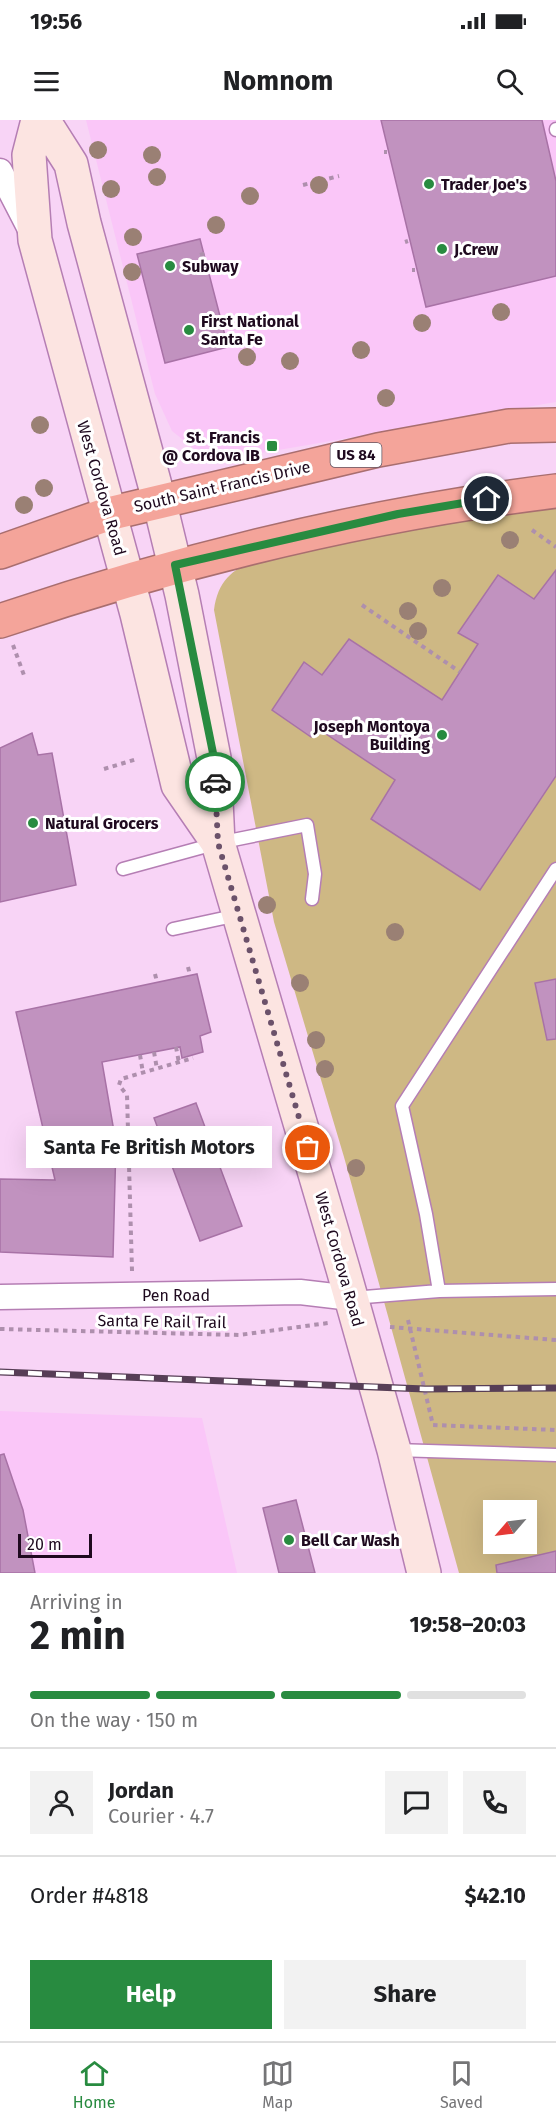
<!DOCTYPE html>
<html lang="en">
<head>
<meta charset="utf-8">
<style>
  body { margin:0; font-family:"Fira Sans",sans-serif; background:#f2f2f2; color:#202124; height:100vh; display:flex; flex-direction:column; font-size:22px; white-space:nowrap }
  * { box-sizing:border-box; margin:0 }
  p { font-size:20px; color:#757577 }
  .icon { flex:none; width:33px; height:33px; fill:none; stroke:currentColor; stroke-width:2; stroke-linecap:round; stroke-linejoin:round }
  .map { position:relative; height:1453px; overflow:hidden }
  .side { display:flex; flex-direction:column; background:#fff; flex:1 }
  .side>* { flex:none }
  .needle { width:39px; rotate:242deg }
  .tools { position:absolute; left:483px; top:1380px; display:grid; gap:12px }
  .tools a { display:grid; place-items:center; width:54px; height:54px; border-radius:0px; background:#fff; box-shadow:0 6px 24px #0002; font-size:30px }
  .scale { position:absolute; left:18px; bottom:15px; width:74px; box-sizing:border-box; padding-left:6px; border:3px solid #1f0a1f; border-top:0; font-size:16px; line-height:21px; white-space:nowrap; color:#1f0a1f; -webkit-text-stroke:4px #fff; paint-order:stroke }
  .pin { position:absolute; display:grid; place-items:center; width:51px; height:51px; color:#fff; margin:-26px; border:3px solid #fff; border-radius:50%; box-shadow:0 2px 6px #0007 }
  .courier { position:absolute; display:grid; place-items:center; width:60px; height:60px; margin:-30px; border:4px solid #288b40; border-radius:50%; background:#fff; color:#222; box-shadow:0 2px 8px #0007 }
  .bubble { position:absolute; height:42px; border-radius:0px; background:#fff; box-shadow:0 6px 24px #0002; font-size:20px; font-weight:700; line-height:42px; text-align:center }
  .overview em { font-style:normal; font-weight:700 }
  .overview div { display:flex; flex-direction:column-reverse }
  .overview { display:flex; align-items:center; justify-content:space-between; height:102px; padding:0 30px }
  h1 { font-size:39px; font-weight:700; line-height:45px }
  .bar { display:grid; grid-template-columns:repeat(4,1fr); gap:9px 6px; align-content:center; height:72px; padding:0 30px }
  .bar i { height:8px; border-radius:4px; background:#e0e0e0 }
  .bar .on { background:#288b40 }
  .bar p { grid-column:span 4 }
  .line { display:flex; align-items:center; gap:15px; padding:0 30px; border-top:2px solid #e0e0e0 }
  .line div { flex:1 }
  .round { display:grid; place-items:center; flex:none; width:63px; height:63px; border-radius:0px; background:#f2f2f2 }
  .primary-button { display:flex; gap:12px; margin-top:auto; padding:12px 30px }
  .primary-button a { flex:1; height:69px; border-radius:0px; background:#288b40; color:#fff; font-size:24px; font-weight:700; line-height:69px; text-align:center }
  .primary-button a+a { background:#f2f2f2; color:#202124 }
  .status { display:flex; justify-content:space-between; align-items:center; height:42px; padding:0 30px; background:#fff; direction:ltr }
  .status svg { height:16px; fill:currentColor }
  header { display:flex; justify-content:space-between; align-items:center; height:78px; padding:0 30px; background:#fff; font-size:27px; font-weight:700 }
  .dock { display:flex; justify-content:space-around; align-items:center; height:84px; border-top:2px solid #e0e0e0; background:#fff; font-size:16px; color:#757577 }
  .dock a { display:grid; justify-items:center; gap:3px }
  .dock .on { color:#288b40 }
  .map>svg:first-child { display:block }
  .built { fill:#fac6f8 }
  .green { fill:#ceb884; fill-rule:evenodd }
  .building { fill:#c192bf; stroke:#a872a6; stroke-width:1.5 }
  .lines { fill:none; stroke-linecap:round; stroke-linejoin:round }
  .lane-casing { stroke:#b57eb4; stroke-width:15 }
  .street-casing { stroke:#b57eb4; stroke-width:27 }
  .secondary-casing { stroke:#b57eb4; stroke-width:36 }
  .highway-casing { stroke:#a96e6f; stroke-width:36 }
  .path { stroke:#ae8fad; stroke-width:4; stroke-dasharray:4.5 4.5; stroke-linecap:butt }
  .lane { stroke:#fff; stroke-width:12 }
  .street { stroke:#fff; stroke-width:24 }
  .secondary { stroke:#fce4e1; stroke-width:33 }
  .highway { stroke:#f4a49a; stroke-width:33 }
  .rail-casing { stroke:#573e56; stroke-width:7 }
  .rail { stroke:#fff; stroke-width:4.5; stroke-dasharray:14; stroke-linecap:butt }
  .tree { fill:#9a8074 }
  .done { stroke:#6b516a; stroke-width:6; stroke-dasharray:0 10.8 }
  .route { stroke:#288b40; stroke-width:8 }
  .poi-dot { fill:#288b40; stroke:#fff; stroke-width:2 }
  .labels { text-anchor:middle; stroke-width:6; stroke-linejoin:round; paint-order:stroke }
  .shield { fill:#fff; stroke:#625462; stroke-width:1.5 }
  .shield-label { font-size:15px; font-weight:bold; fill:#1f0a1f }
  .poi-label { font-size:16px; font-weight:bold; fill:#1f0a1f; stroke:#fff; text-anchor:start }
  .street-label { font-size:16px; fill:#1f0a1f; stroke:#fff }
</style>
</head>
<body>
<div class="status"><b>19:56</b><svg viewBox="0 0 49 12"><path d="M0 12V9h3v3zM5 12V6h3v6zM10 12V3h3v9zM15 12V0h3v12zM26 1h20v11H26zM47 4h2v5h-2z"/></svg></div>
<header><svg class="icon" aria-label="menu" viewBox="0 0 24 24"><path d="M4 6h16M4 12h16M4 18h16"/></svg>Nomnom<svg class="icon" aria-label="search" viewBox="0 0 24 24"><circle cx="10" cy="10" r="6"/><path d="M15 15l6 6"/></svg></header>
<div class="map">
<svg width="556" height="1453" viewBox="0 0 556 1453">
  <rect width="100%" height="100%" fill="#f8d4f6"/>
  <path class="built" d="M86 0H556V282L226 339 201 334 172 311 155 274Z
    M0 1291 202 1298 237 1453H0Z"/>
  <path class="green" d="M556 381V1453H459L344 1037 274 802 214 490C218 460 233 449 259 438ZM494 1390H526V1424H494Z"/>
  <path class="building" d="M381 0H542L556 61V156L426 187Z
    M200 119 228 227 165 243 137 134Z
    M556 450V656L480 770 371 699 395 660 317 608 311 617 272 590 304 542 322 555 349 519 442 580 478 524 458 513 498 455 534 479Z
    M32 613 38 635 52 633 76 765 0 782V628Z
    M197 854 211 912 200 916 203 932 182 938 180 927 102 942 116 1023 113 1137 0 1132V1059L55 1060 16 892Z
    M556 859V919L547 920 535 863Z
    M196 983 242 1106 200 1121 154 998Z
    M4 1334 23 1390 35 1453H0V1335Z
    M296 1380 315 1453H279L263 1388Z
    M556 1431V1453H497L496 1445Z"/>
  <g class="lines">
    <defs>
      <path id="lane" d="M556 9V10
        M123 749 218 723 307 705 315 754 312 779
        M173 809 238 795
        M439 1171 426 1094 402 986 556 749
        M352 1178 439 1171 556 1169
        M395 1330 556 1335"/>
      <path id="street" d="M0 51 32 113
        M0 1177 300 1172 351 1178"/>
      <path id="secondary" d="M38 0 29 35 35 120 137 494 178 665 218 723
        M43 0 71 44 84 103 159 380 182 475 214 638 218 723 343 1149 394 1330 424 1453"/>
      <path id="highway" d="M0 432 108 394 378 330 509 306 556 305
        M0 501C181 440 367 394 556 371"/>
    </defs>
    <use href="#lane" class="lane-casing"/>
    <use href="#street" class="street-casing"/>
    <use href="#secondary" class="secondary-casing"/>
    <use href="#highway" class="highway-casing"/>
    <path class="path" d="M384 32H387
      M303 65 339 56
      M405 122 408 121
      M200 135 207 133
      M412 150H415
      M532 410 556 427
      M362 485 460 552
      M13 525 25 558
      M104 649 137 639
      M188 847 190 855
      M155 854 157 862
      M176 927 179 943
      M154 932 157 949
      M140 935 143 953
      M132 1151 127 975 119 965 121 959 193 938
      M408 1200 433 1305 556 1310
      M390 1207 556 1220
      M0 1209 239 1215 328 1203"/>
    <use href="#lane" class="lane"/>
    <use href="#street" class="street"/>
    <use href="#secondary" class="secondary"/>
    <use href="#highway" class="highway"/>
    <defs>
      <path id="rail" d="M0 1252 425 1269 556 1268"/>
    </defs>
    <use href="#rail" class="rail-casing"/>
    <use href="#rail" class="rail"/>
  </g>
  <g class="tree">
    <circle cx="98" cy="30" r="9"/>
    <circle cx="152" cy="35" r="9"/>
    <circle cx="157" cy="57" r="9"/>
    <circle cx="319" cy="65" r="9"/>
    <circle cx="111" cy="69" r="9"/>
    <circle cx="250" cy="76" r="9"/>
    <circle cx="216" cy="105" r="9"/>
    <circle cx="133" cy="117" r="9"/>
    <circle cx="132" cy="152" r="9"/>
    <circle cx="501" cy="192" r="9"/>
    <circle cx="422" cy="203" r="9"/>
    <circle cx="361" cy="230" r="9"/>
    <circle cx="247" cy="237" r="9"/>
    <circle cx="290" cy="241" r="9"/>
    <circle cx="386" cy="278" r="9"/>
    <circle cx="40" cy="305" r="9"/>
    <circle cx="44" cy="368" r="9"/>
    <circle cx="24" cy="385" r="9"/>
    <circle cx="510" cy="420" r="9"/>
    <circle cx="442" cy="468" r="9"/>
    <circle cx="408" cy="491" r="9"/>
    <circle cx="418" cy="511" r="9"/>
    <circle cx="267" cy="785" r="9"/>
    <circle cx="395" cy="812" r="9"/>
    <circle cx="300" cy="863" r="9"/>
    <circle cx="316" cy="920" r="9"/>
    <circle cx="325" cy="949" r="9"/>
    <circle cx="356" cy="1048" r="9"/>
  </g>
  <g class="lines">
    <path class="done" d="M215 662 218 723 308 1028"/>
    <path class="route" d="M215 662 214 638 175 445 398 394 487 379"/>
  </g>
  <g class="poi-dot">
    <circle cx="429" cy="64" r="6"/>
    <circle cx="442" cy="129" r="6"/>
    <circle cx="170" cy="146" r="6"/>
    <circle cx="189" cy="210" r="6"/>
    <rect x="266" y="320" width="12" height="12" rx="3"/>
    <circle cx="442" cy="615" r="6"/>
    <circle cx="33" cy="703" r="6"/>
    <circle cx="289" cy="1420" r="6"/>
  </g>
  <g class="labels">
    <rect class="shield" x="330.5" y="323" width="51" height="24" rx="4.5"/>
    <g class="shield-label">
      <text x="356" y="340">US 84</text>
    </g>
    <g class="poi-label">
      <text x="441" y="70">Trader Joe's</text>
      <text x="454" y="135">J.Crew</text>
      <text x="182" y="152">Subway</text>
      <text x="201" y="207">First National<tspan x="201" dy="18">Santa Fe</tspan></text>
      <text x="260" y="323" text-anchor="end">St. Francis<tspan x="260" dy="18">@ Cordova IB</tspan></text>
      <text x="430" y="612" text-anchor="end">Joseph Montoya<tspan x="430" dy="18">Building</tspan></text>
      <text x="45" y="709">Natural Grocers</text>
      <text x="301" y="1426">Bell Car Wash</text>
    </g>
    <g class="street-label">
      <text transform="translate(222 366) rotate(-13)" y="6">South Saint Francis Drive</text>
      <text transform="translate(102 368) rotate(74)" y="6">West Cordova Road</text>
      <text transform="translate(340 1139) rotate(74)" y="6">West Cordova Road</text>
      <text x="176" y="1181">Pen Road</text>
      <text transform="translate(162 1201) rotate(1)" y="6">Santa Fe Rail Trail</text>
    </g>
  </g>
</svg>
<div class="tools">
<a><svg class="needle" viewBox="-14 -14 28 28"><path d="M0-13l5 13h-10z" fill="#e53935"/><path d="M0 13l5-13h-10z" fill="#757577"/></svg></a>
</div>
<div class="scale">20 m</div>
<div class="pin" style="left:308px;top:1028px;background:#ea580c"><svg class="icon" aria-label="bag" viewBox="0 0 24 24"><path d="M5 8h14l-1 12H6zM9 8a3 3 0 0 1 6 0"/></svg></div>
<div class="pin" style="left:487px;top:379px;background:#1f2937"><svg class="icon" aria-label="home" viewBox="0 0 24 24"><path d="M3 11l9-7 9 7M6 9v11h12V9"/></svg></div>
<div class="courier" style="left:215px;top:662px"><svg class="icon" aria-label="car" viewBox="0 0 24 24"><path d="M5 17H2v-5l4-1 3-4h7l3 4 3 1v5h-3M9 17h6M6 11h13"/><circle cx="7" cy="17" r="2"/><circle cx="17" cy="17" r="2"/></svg></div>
<div class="bubble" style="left:26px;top:1006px;width:246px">Santa Fe British Motors</div>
</div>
<section class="side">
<div class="overview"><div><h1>2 min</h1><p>Arriving in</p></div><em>19:58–20:03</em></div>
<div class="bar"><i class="on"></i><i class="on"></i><i class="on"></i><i></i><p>On the way · 150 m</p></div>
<div class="line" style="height:108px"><a class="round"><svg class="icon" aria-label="person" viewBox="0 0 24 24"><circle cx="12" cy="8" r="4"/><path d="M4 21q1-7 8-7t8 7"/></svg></a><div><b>Jordan</b><p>Courier · 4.7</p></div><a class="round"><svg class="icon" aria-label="chat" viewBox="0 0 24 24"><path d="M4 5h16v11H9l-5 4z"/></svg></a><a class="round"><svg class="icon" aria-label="phone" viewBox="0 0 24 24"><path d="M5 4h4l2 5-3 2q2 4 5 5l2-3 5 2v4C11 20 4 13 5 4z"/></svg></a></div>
<div class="line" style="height:78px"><div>Order #4818</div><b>$42.10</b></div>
<div class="primary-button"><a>Help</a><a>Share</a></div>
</section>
<nav class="dock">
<a class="on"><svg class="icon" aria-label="home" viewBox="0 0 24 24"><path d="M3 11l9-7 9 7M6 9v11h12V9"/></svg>Home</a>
<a><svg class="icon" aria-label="map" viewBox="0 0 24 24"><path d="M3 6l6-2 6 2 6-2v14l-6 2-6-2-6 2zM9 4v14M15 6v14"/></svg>Map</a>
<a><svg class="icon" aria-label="saved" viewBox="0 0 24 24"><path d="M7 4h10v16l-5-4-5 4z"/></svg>Saved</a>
</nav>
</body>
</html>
